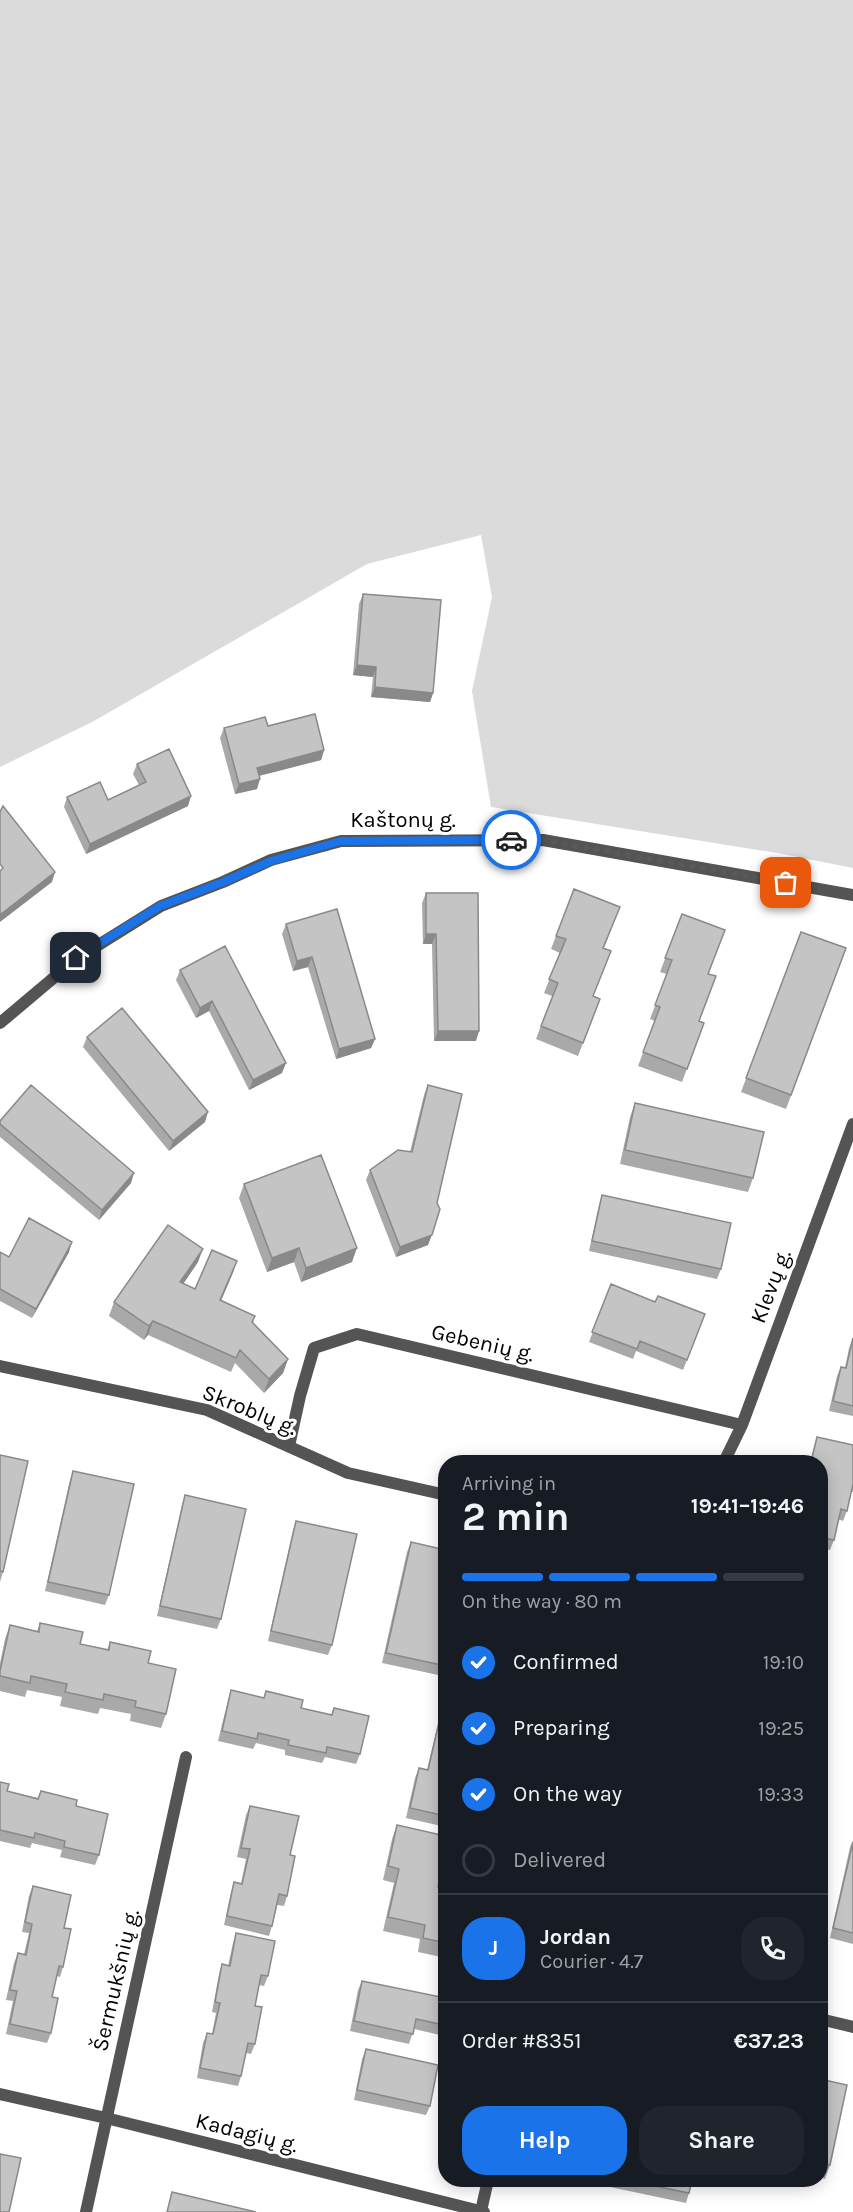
<!DOCTYPE html>
<html lang="en">
<head>
<meta charset="utf-8">
<style>
  body { margin:0; font-family:Karla,sans-serif; background:#20242c; color:#f1f3f6; height:100vh; display:flex; flex-direction:column; font-size:22px; white-space:nowrap }
  * { box-sizing:border-box; margin:0 }
  p { font-size:20px; color:#9ea1a6 }
  .icon { flex:none; width:33px; height:33px; fill:none; stroke:currentColor; stroke-width:2; stroke-linecap:round; stroke-linejoin:round }
  .map { position:relative; flex:1; overflow:hidden }
  .panel { position:absolute; left:438px; top:1455px; width:390px; height:732px; display:flex; flex-direction:column; background:#171b24; border-radius:24px; box-shadow:0 3px 15px #0003 }
  .panel>* { flex:none }
  .pin { position:absolute; display:grid; place-items:center; width:51px; height:51px; color:#fff; margin:-26px; border-radius:12px; box-shadow:0 3px 9px #0006 }
  .courier { position:absolute; display:grid; place-items:center; width:60px; height:60px; margin:-30px; border:4px solid #1a73e8; border-radius:50%; background:#fff; color:#222; box-shadow:0 2px 8px #0007 }
  .summary em { font-style:normal; font-weight:700 }
  .summary div { display:flex; flex-direction:column-reverse }
  .summary { display:flex; align-items:center; justify-content:space-between; height:102px; padding:0 24px }
  h1 { font-size:39px; font-weight:700; line-height:45px }
  .bar { display:grid; grid-template-columns:repeat(4,1fr); gap:9px 6px; align-content:center; height:72px; padding:0 24px }
  .bar i { height:8px; border-radius:4px; background:#363941 }
  .bar .active { background:#1a73e8 }
  .bar p { grid-column:span 4 }
  .line { display:flex; align-items:center; gap:15px; padding:0 24px; border-top:2px solid #363941 }
  .line div { flex:1 }
  .round { display:grid; place-items:center; flex:none; width:63px; height:63px; border-radius:24px; background:#20242c }
  ol { padding:0 24px; list-style:none }
  li { display:flex; align-items:center; gap:18px; height:66px }
  li p { margin-inline-start:auto }
  li .icon { padding:6px; border-radius:50%; background:#1a73e8; color:#fff; stroke-width:4 }
  li:last-child { color:#9ea1a6 }
  li i { width:33px; height:33px; border:3px solid #363941; border-radius:50% }
  .cta { display:flex; gap:12px; margin-top:auto; padding:12px 24px }
  .cta a { flex:1; height:69px; border-radius:24px; background:#1a73e8; color:#fff; font-size:24px; font-weight:700; line-height:69px; text-align:center }
  .cta a+a { background:#20242c; color:#f1f3f6 }
  .map>svg:first-child { display:block }
  .green { fill:#dbdbdb }
  .lines { fill:none; stroke-linecap:round; stroke-linejoin:round }
  .street { stroke:#545454; stroke-width:12 }
  .wall { fill:#a9a9a9 }
  .shaded-wall { fill:#898989 }
  .building { fill:#c4c4c4; stroke:#898989; stroke-width:1.5 }
  .done { stroke:#595959; stroke-width:6; stroke-dasharray:0 10.8 }
  .route { stroke:#1a73e8; stroke-width:8 }
  .labels { text-anchor:middle; stroke-width:6; stroke-linejoin:round; paint-order:stroke }
  .street-label { font-size:22px; fill:#000; stroke:#fff }
</style>
</head>
<body>
<div class="map">
<svg width="853" height="2212" viewBox="0 0 853 2212">
  <rect width="100%" height="100%" fill="#fff"/>
  <path class="green" d="M0 0H853V868L783 854 491 807 472 691 492 597 481 535 367 564 94 721 0 767Z"/>
  <g class="lines">
    <path class="street" d="M0 1023 76 959 161 906 223 882 271 860 341 841 543 840 853 895
      M0 1366 207 1410 348 1473 446 1495
      M289 1446 300 1396 314 1348 357 1334 742 1425
      M724 1462 742 1425 853 1124
      M820 2019 853 2027
      M0 2094 106 2118 484 2212
      M481 2211 488 2180
      M86 2212 186 1757"/>
  </g>
  <path class="wall" d="M363 594 433 693 430 702 371 697 373 677 353 675 359 604Z
    M268 726 324 750 321 760 259 776 257 789 235 794 220 738 224 728Z
    M137 764 188 806 86 854 64 807 67 797 108 800 139 785 133 774Z
    M426 893 476 1041H434L432 944H423L422 903Z
    M620 907 604 948 593 996 595 1012 578 1056 536 1039 552 996 544 993 560 953 551 949 556 936Z
    M682 914 708 974 699 1021 704 1023 682 1082 638 1066 655 1021 650 1019 667 974 660 972Z
    M286 924 375 1039 371 1048 336 1059 308 967 293 971 282 934Z
    M801 932 846 948 786 1109 741 1092Z
    M180 970 282 1073 249 1090 209 1011 196 1018 176 980Z
    M87 1037 205 1122 169 1151 83 1047Z
    M428 1085 437 1203 428 1245 396 1257 366 1180 370 1170 410 1152 424 1095Z
    M635 1103 753 1178 748 1192 620 1164 630 1117Z
    M0 1121 131 1183 99 1220 0 1137Z
    M244 1184 352 1262 301 1282 294 1262 267 1272 239 1198Z
    M602 1195 721 1269 717 1279 589 1251 599 1205Z
    M0 1252 9 1257 69 1252 32 1318 0 1301Z
    M237 1261 232 1275 221 1301 255 1316 253 1323 288 1359 283 1373 264 1393 235 1363 231 1372 148 1335 144 1340 109 1316 114 1302 198 1262 183 1284 195 1289Z
    M611 1284 655 1302 705 1314 683 1370 636 1351 633 1359 589 1342Z
    M853 1338V1416L829 1411 837 1376 841 1367 845 1368 849 1348Z
    M817 1437 853 1445V1492H851L847 1511 843 1521 838 1519 834 1540 830 1550 820 1548V1462H810L814 1447Z
    M0 1455 3 1572 0 1582Z
    M73 1471 109 1595 105 1605 45 1591 70 1480Z
    M185 1495 221 1619 217 1629 157 1616 182 1505Z
    M296 1521 332 1645 328 1655 268 1641 293 1530Z
    M411 1542 446 1550V1669L443 1676 382 1663 407 1552Z
    M40 1623 80 1644 107 1650 110 1642 148 1663 166 1714 161 1728 130 1721 131 1714 100 1708 98 1714 60 1706 62 1697 27 1690 25 1697 0 1691V1663L5 1639 10 1625 37 1631Z
    M231 1690 264 1698 266 1691 301 1708 331 1715 334 1708 360 1754 356 1764 325 1757 322 1763 285 1755V1750L256 1743 253 1749 218 1741 228 1700Z
    M439 1722 446 1723V1827L406 1818 415 1778 419 1768 427 1770 436 1732Z
    M0 1782 7 1791 38 1798 41 1791 76 1806 99 1855 95 1865 60 1857 62 1850 32 1843 30 1848 0 1841Z
    M250 1806 290 1855 287 1896 284 1906 277 1905 272 1926 269 1936 224 1925 231 1892 234 1882 241 1884 246 1859 237 1857 246 1815Z
    M397 1825 438 1887 446 1889V1958L418 1952 420 1939 383 1931 394 1883 383 1880 392 1839Z
    M853 1840V1944L830 1938 850 1847Z
    M33 1886 64 1928 63 1967 60 1977 57 1976 52 1997 51 2033 47 2043 6 2034 13 2001 6 2000 14 1963 18 1953 24 1954 29 1933 22 1932 29 1896Z
    M236 1933 268 1976 264 1986 259 1985 255 2006V2044L251 2054 246 2053 241 2076 238 2086 197 2078 203 2043 207 2033 212 2034 216 2013 212 2012 219 1974 222 1964 228 1966 233 1943Z
    M362 1981 444 2025 440 2035 414 2029 409 2044 350 2031 358 1990Z
    M366 2049 430 2106 426 2115 354 2100 362 2059Z
    M820 2079 830 2165 825 2179 820 2178Z
    M612 2180H692L689 2193 686 2203 610 2187Z"/>
  <path class="shaded-wall" d="M357 665 376 667 373 677 353 675Z
    M375 687 433 693 430 702 371 697Z
    M324 750 321 760 254 777 257 768Z
    M260 779 257 789 235 794 239 784Z
    M191 796 188 806 86 854 90 844Z
    M55 872 52 882 0 922V915Z
    M426 934H436L432 944H423Z
    M312 957 308 967 293 971 297 961Z
    M212 1001 209 1011 196 1018 200 1008Z
    M438 1031H479L476 1041H434Z
    M375 1039 371 1048 336 1059 339 1049Z
    M286 1063 282 1073 249 1090 253 1080Z
    M208 1112 205 1122 169 1151 173 1141Z
    M134 1173 131 1183 99 1220 102 1210Z
    M432 1235 428 1245 396 1257 400 1247Z
    M72 1242 69 1252 32 1318 36 1309Z
    M299 1248 294 1262 267 1272 272 1258Z
    M357 1248 352 1262 301 1282 306 1268Z
    M203 1249 198 1262 175 1296 180 1282Z
    M237 1261 232 1275 215 1314 220 1300Z
    M153 1321 148 1335 144 1340 149 1326Z
    M288 1359 283 1373 264 1393 269 1379Z"/>
  <path class="building" d="M363 594 441 600 433 693 375 687 376 667 357 665Z
    M315 714 324 750 257 768 260 779 239 784 224 728 265 717 268 726Z
    M169 749 191 796 90 844 67 797 100 782 108 800 146 782 137 764Z
    M3 806 55 872 0 915V871L3 868 0 864V812Z
    M574 889 620 907 603 948 611 951 593 996 600 999 583 1043 541 1026 558 983 549 979 566 939 556 936Z
    M426 893H478L479 1031H438L436 934H426Z
    M337 909 375 1039 339 1049 312 957 297 961 286 924Z
    M682 914 725 930 708 974 716 976 699 1021 704 1023 687 1069 643 1052 660 1007 655 1005 672 960 665 958Z
    M801 932 846 948 791 1095 746 1078Z
    M225 946 286 1063 253 1080 212 1001 200 1008 180 970Z
    M122 1008 208 1112 173 1141 87 1037Z
    M31 1085 134 1173 102 1210 0 1124V1121Z
    M428 1085 462 1094 437 1203 440 1209 432 1235 400 1247 370 1170 398 1150 412 1152Z
    M635 1103 764 1132 753 1178 625 1150Z
    M321 1155 357 1248 306 1268 299 1248 272 1258 244 1184Z
    M602 1195 731 1223 721 1269 592 1241Z
    M29 1218 72 1242 36 1309 0 1289V1252L9 1257Z
    M168 1225 203 1249 180 1282 195 1289 212 1250 237 1261 220 1300 255 1316 252 1322 288 1359 269 1379 240 1350 236 1358 153 1321 149 1326 114 1302Z
    M611 1284 655 1302 658 1296 705 1314 687 1360 640 1341 637 1349 592 1332Z
    M853 1338V1406L833 1401 841 1367 846 1368Z
    M817 1437 853 1445V1484L847 1511 841 1509 834 1540 820 1537V1462H811Z
    M0 1455 28 1461 3 1572 0 1571Z
    M73 1471 134 1484 109 1595 48 1582Z
    M185 1495 246 1509 221 1619 160 1606Z
    M296 1521 357 1534 332 1645 271 1631Z
    M411 1542 446 1550V1666L386 1653Z
    M820 1569 825 1570 820 1593Z
    M40 1623 83 1632 80 1644 109 1650 110 1642 151 1651 148 1663 176 1669 166 1714 135 1707 136 1701 104 1694 103 1700 65 1692 67 1684 31 1676 30 1683 0 1676V1671L10 1625 39 1632Z
    M231 1690 264 1698 266 1691 303 1700 301 1708 332 1715 334 1708 369 1716 360 1754 327 1747 326 1753 288 1745 289 1740 258 1733 257 1739 222 1731Z
    M439 1722 446 1723V1816L410 1808 419 1768 428 1770Z
    M0 1782 9 1784 7 1791 38 1799 41 1791 77 1800 76 1806 108 1814 99 1855 64 1847 65 1841 35 1833 34 1838 0 1830Z
    M250 1806 299 1816 290 1855 295 1856 287 1896 279 1894 272 1926 227 1916 234 1882 242 1884 250 1849 241 1848Z
    M397 1825 446 1836V1854L438 1887 446 1889V1943L423 1938 425 1925 388 1917 399 1869 388 1866Z
    M853 1842V1933L833 1928Z
    M33 1886 71 1895 64 1928 71 1929 63 1967 59 1966 52 1997 58 1998 51 2033 10 2024 17 1991 10 1990 18 1953 26 1955 32 1924 25 1922Z
    M236 1933 275 1941 268 1976 261 1975 255 2006 262 2007 255 2044 248 2043 241 2076 200 2068 207 2033 213 2034 220 2003 215 2002 222 1964 230 1966Z
    M362 1981 446 1998V2018L444 2025 416 2019 413 2034 354 2021Z
    M366 2049 438 2065 430 2106 357 2090Z
    M820 2079 847 2085 830 2165 820 2163Z
    M0 2154 21 2158 9 2212H0Z
    M626 2180H692L689 2193Z
    M172 2192 256 2212H167Z"/>
  <g class="lines">
    <path class="done" d="M511 840H543L786 883"/>
    <path class="route" d="M76 958 160 906 223 882 271 861 341 841 511 840"/>
  </g>
  <g class="labels">
    <g class="street-label">
      <text x="403" y="827">Kaštonų g.</text>
      <text transform="translate(770 1286) rotate(-69)" y="8">Klevų g.</text>
      <text transform="translate(483 1342) rotate(13)" y="8">Gebenių g.</text>
      <text transform="translate(250 1409) rotate(22)" y="8">Skroblų g.</text>
      <text transform="translate(115 1980) rotate(-77)" y="8">Šermukšnių g.</text>
      <text transform="translate(247 2132) rotate(14)" y="8">Kadagių g.</text>
    </g>
  </g>
</svg>
<div class="pin" style="left:786px;top:883px;background:#ea580c"><svg class="icon" aria-label="bag" viewBox="0 0 24 24"><path d="M5 8h14l-1 12H6zM9 8a3 3 0 0 1 6 0"/></svg></div>
<div class="pin" style="left:76px;top:958px;background:#1f2937"><svg class="icon" aria-label="home" viewBox="0 0 24 24"><path d="M3 11l9-7 9 7M6 9v11h12V9"/></svg></div>
<div class="courier" style="left:511px;top:840px"><svg class="icon" aria-label="car" viewBox="0 0 24 24"><path d="M5 17H2v-5l4-1 3-4h7l3 4 3 1v5h-3M9 17h6M6 11h13"/><circle cx="7" cy="17" r="2"/><circle cx="17" cy="17" r="2"/></svg></div>
<section class="panel">
<div class="summary"><div><h1>2 min</h1><p>Arriving in</p></div><em>19:41–19:46</em></div>
<div class="bar"><i class="active"></i><i class="active"></i><i class="active"></i><i></i><p>On the way · 80 m</p></div>
<ol>
<li><svg class="icon" aria-label="check" viewBox="0 0 24 24"><path d="M5 12l5 5 9-10"/></svg>Confirmed<p>19:10</p></li>
<li><svg class="icon" aria-label="check" viewBox="0 0 24 24"><path d="M5 12l5 5 9-10"/></svg>Preparing<p>19:25</p></li>
<li><svg class="icon" aria-label="check" viewBox="0 0 24 24"><path d="M5 12l5 5 9-10"/></svg>On the way<p>19:33</p></li>
<li><i></i>Delivered</li>
</ol>
<div class="line" style="height:108px"><b class="round" style="background:#1a73e8;color:#fff">J</b><div><b>Jordan</b><p>Courier · 4.7</p></div><a class="round"><svg class="icon" aria-label="phone" viewBox="0 0 24 24"><path d="M5 4h4l2 5-3 2q2 4 5 5l2-3 5 2v4C11 20 4 13 5 4z"/></svg></a></div>
<div class="line" style="height:78px"><div>Order #8351</div><b>€37.23</b></div>
<div class="cta"><a>Help</a><a>Share</a></div>
</section>
</div>
</body>
</html>
